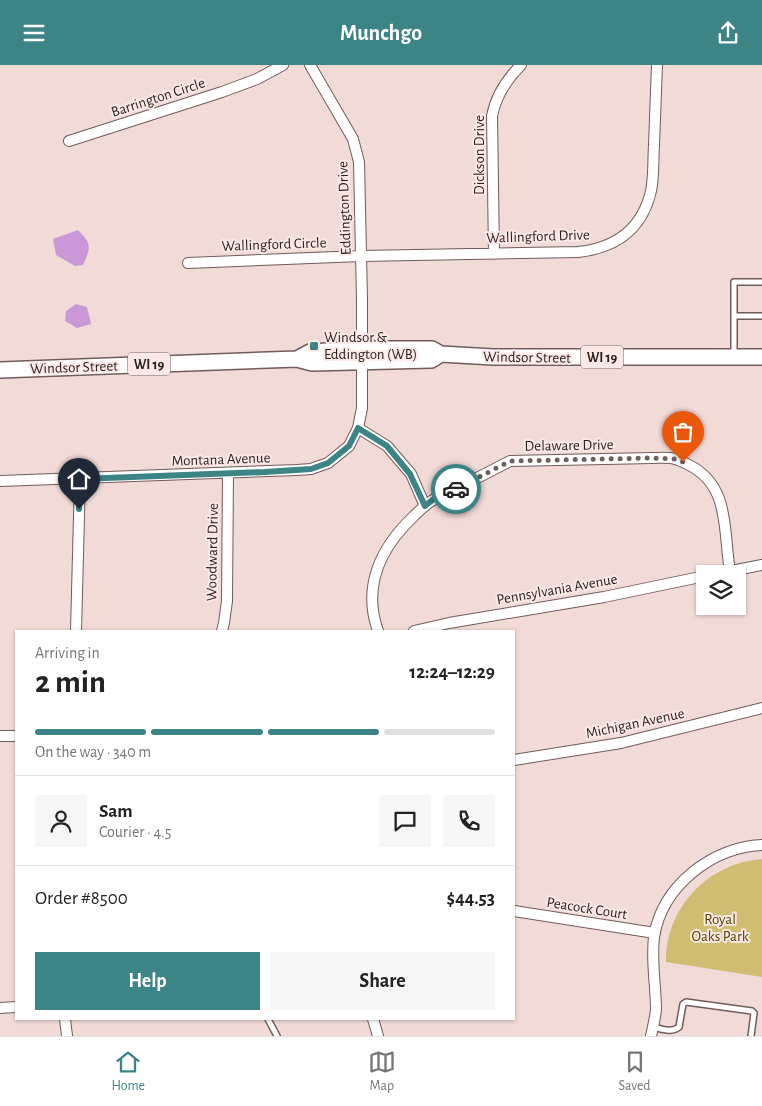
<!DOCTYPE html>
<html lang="en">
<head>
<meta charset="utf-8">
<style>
  body { margin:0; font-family:"Alegreya Sans",sans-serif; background:#f6f6f6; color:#222; height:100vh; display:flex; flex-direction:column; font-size:19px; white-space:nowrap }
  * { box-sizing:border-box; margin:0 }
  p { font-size:16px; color:#767676 }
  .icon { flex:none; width:28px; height:28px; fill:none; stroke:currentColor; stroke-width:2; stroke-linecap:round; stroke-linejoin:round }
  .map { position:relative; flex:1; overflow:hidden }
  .details { position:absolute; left:15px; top:565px; width:500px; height:390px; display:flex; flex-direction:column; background:#fff; border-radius:0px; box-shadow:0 1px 4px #0004 }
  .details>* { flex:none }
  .tools { position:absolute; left:696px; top:500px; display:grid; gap:10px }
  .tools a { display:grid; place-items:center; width:50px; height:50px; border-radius:0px; background:#fff; box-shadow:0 1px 4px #0004; font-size:25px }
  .pin { position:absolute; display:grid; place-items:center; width:42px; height:42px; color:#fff; margin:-51px -21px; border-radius:50% 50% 50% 0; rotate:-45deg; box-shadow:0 0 5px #0007 }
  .pin .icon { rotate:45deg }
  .courier { position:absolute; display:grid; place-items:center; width:50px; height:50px; margin:-25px; border:4px solid #3c8485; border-radius:50%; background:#fff; color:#222; box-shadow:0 1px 6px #0007 }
  .overview em { font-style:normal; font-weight:600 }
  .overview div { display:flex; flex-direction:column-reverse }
  .overview { display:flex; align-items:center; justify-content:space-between; height:85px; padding:0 20px }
  h1 { font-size:32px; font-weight:600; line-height:38px }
  .bar { display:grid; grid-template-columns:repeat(4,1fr); gap:8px 5px; align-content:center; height:60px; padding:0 20px }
  .bar i { height:6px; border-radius:4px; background:#e0e0e0 }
  .bar .current { background:#3c8485 }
  .bar p { grid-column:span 4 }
  .line { display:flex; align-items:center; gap:12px; padding:0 20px; border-top:1px solid #e0e0e0 }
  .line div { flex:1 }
  .round { display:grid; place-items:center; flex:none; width:52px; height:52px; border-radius:0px; background:#f6f6f6 }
  .button { display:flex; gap:10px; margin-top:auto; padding:10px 20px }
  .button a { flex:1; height:58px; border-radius:0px; background:#3c8485; color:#fff; font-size:20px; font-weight:600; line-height:58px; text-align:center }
  .button a+a { background:#f6f6f6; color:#222 }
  header { display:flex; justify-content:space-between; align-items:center; height:65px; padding:0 20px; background:#3c8485; color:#fff; font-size:22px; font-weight:600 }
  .tabs { display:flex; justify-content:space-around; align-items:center; height:70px; border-top:1px solid #e0e0e0; background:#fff; font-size:14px; color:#767676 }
  .tabs a { display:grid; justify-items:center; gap:2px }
  .tabs .current { color:#3c8485 }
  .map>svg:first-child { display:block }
  .green { fill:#d1bd71 }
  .water { fill:#ca98d6 }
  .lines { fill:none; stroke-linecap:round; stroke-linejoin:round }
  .lane-casing { stroke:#715c59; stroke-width:8 }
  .street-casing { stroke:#715c59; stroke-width:12 }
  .primary-casing { stroke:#715c59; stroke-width:18 }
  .lane { stroke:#fff; stroke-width:5 }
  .street { stroke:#fff; stroke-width:10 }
  .primary { stroke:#fff; stroke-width:15 }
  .done { stroke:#6d605d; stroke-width:5; stroke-dasharray:0 9 }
  .route { stroke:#3c8485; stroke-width:6 }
  .poi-dot { fill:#3c8485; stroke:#fce8e5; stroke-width:2 }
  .labels { text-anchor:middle; stroke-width:4; stroke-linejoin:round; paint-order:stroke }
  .shield { fill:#fce8e5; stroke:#665b58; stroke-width:1 }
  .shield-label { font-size:14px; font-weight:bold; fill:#261e1c }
  .street-label { font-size:15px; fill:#261e1c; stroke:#fce8e5 }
  .poi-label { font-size:15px; fill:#261e1c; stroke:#fce8e5; text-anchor:start }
  .park-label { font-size:15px; fill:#514200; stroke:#fce8e5 }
</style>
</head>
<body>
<header><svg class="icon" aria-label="menu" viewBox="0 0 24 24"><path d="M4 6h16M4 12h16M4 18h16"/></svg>Munchgo<svg class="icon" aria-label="share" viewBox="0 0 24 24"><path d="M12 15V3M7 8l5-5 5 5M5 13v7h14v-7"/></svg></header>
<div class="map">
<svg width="762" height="971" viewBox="0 0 762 971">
  <rect width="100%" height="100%" fill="#f2dad6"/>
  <path class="green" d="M762 794V912L666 897C665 843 708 798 762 794Z"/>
  <path class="water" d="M78 165C92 179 91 182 83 200L75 201 56 190 53 174Z
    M76 239 87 242 91 259 77 263 65 256 66 246Z"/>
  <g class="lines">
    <defs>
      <path id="lane" d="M734 251V217H762
        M734 291V251H762
        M268 954 277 971
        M653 962C662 964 672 968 679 962L683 939 686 937 752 946 754 948 751 971"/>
      <path id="street" d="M69 76 222 27 257 14 283 0
        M494 189 492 51C496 30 507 14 521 0
        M188 198 361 191 578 187C615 183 642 165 651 126 654 112 653 95 654 80 655 53 656 27 657 0
        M358 363 387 381 411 409 425 441
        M0 416 297 405 311 404 328 398 349 381 358 363 362 343V235L359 97 353 74 310 0
        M716 509 762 500
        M76 566 80 413
        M222 566 224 558 227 536 228 408
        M378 566C362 521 381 482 414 451 424 441 433 433 446 429L510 396 652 393C660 393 668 392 675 394 680 395 685 398 689 400 731 421 723 467 730 506
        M414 566 449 558 604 532 705 511
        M0 671H16
        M514 695 621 678 762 643
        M514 846 655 868
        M0 943 16 942
        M65 954 67 971
        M373 954 378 971
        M651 971C653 962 655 953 656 945 656 921 651 896 654 872 662 821 712 782 762 780"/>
      <path id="primary" d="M297 294 310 287 361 284H432L441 289 493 292H762
        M0 305 297 294 312 298 431 295 441 289"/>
    </defs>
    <use href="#lane" class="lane-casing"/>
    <use href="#street" class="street-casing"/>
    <use href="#primary" class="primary-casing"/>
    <use href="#lane" class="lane"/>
    <use href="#street" class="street"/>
    <use href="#primary" class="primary"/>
  </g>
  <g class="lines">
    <path class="done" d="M456 424 510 396 652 393 675 394 683 397"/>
    <path class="route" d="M79 444 80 414 265 407 311 404 328 398 349 381 358 363 387 381 410 409 425 441 436 432 456 424"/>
  </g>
  <rect class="poi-dot" x="309" y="276" width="10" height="10" rx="2.5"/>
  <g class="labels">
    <g class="shield">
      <rect x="581" y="280.5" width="42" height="23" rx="4"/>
      <rect x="128" y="287.5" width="42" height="23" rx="4"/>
    </g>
    <g class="shield-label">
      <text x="602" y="297">WI 19</text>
      <text x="149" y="304">WI 19</text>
    </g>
    <g class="street-label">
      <text transform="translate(158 32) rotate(-18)" y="5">Barrington Circle</text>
      <text transform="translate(479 90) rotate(-90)" y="5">Dickson Drive</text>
      <text transform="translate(344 143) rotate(-92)" y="5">Eddington Drive</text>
      <text transform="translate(538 171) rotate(-2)" y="5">Wallingford Drive</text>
      <text transform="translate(274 179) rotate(-2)" y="5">Wallingford Circle</text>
      <text transform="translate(527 292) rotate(1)" y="5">Windsor Street</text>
      <text transform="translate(74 302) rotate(-2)" y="5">Windsor Street</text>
      <text transform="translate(569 380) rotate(-1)" y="5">Delaware Drive</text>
      <text transform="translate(221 394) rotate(-2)" y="5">Montana Avenue</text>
      <text transform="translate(212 487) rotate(-89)" y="5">Woodward Drive</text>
      <text transform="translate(557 524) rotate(-10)" y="5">Pennsylvania Avenue</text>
      <text transform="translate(635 658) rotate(-12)" y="5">Michigan Avenue</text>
      <text transform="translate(587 843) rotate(9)" y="5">Peacock Court</text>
    </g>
    <g class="poi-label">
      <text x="324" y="277">Windsor &amp;<tspan x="324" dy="17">Eddington (WB)</tspan></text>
    </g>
    <g class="park-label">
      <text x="720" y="859">Royal<tspan x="720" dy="17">Oaks Park</tspan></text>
    </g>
  </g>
</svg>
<div class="tools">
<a><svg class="icon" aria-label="layers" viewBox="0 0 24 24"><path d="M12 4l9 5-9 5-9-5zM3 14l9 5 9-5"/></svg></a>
</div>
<div class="pin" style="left:683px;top:397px;background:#ea580c"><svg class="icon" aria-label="bag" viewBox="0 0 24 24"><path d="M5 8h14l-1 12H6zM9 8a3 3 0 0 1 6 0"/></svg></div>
<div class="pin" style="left:79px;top:444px;background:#1f2937"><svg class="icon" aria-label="home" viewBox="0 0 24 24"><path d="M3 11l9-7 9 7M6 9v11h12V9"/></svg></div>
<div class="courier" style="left:456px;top:424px"><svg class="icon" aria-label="car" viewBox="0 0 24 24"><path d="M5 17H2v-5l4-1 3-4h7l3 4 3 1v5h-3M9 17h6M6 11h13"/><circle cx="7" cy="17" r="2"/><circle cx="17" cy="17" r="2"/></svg></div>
<section class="details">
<div class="overview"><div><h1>2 min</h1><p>Arriving in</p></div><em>12:24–12:29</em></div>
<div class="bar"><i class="current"></i><i class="current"></i><i class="current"></i><i></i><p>On the way · 340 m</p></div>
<div class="line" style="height:90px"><a class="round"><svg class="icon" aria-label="person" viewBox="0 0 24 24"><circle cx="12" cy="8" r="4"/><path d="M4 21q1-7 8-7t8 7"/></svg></a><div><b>Sam</b><p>Courier · 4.5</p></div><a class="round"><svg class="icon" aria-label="chat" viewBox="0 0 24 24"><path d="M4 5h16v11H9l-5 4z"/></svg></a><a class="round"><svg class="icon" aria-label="phone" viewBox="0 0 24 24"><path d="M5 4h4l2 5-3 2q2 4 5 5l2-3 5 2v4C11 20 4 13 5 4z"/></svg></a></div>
<div class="line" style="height:65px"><div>Order #8500</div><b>$44.53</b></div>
<div class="button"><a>Help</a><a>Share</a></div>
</section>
</div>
<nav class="tabs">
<a class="current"><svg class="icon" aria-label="home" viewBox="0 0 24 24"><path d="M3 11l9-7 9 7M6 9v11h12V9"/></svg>Home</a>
<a><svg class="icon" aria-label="map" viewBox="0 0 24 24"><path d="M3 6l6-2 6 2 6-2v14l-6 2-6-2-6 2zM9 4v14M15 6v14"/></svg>Map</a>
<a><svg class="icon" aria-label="saved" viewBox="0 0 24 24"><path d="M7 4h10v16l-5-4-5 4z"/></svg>Saved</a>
</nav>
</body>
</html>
